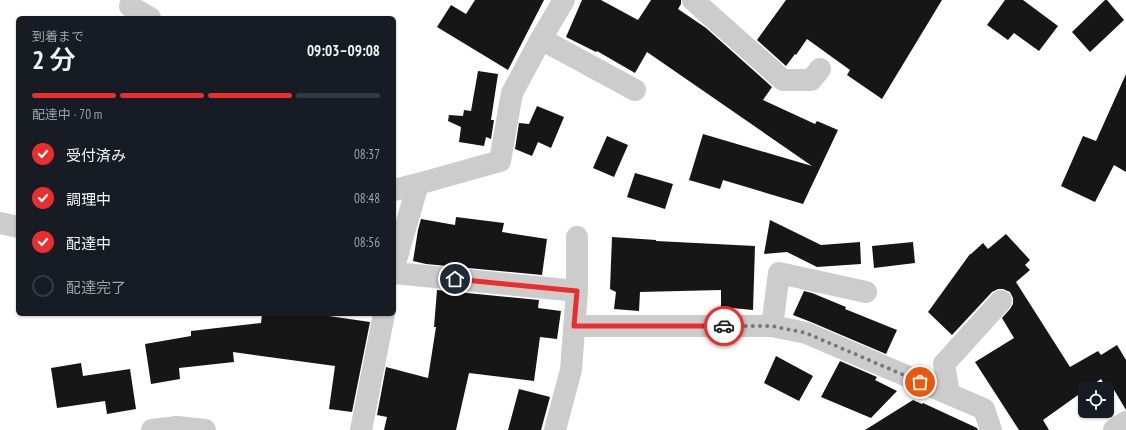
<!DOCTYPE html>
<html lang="ja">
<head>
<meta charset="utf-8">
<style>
  body { margin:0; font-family:"PT Sans Narrow","Noto Sans JP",sans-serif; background:#242831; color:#f1f3f6; height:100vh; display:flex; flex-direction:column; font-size:15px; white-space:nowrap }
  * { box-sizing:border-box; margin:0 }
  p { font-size:13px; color:#9ea1a6 }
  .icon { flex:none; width:22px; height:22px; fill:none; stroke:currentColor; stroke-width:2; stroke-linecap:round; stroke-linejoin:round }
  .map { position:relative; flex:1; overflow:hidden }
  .sheet { position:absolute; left:16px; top:16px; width:380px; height:300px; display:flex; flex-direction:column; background:#171b24; border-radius:6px; box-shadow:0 1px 3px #0004 }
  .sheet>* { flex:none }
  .tools { position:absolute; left:1078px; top:382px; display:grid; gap:8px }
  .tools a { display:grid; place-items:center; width:36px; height:36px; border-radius:6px; background:#171b24; box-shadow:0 1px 3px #0004; font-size:20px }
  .pin { position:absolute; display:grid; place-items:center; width:34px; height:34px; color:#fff; margin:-17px; border:2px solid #fff; border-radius:50%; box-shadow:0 1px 4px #0007 }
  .courier { position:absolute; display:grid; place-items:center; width:40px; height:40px; margin:-20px; border:3px solid #eb2e2d; border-radius:50%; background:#fff; color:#222; box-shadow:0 1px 5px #0007 }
  .headline em { font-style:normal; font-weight:600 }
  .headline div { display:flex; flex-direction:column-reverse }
  .headline { display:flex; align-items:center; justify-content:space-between; height:68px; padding:0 16px }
  h1 { font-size:26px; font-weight:600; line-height:30px }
  .bar { display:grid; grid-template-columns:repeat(4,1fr); gap:6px 4px; align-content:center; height:48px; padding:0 16px }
  .bar i { height:5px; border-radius:3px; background:#363941 }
  .bar .current { background:#eb2e2d }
  .bar p { grid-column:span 4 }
  ol { padding:0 16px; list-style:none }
  li { display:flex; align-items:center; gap:12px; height:44px }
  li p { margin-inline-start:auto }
  li .icon { padding:4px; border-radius:50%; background:#eb2e2d; color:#fff; stroke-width:4 }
  li:last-child { color:#9ea1a6 }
  li i { width:22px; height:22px; border:2px solid #363941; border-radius:50% }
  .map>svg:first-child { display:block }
  .building { fill:#161616 }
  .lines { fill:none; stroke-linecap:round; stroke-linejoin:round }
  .street { stroke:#ccc; stroke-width:22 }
  .done { stroke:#787878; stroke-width:4; stroke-dasharray:0 7.2 }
  .route { stroke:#eb2e2d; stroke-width:5 }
</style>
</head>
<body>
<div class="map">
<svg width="1126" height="430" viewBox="0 0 1126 430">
  <rect width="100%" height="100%" fill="#fff"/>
  <path class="building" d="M475 0H544L508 70 437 27 451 5 466 14Z
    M582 0H601L638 20 651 0H681V4L678 9 706 28 772 87 763 100 815 124 817 121 838 130 803 204 723 180 720 189 689 180 703 134 812 166 647 52 635 73 597 51 596 52 566 37Z
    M786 0H942L882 99 847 75 850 70 807 39 796 55 795 54 786 66 757 40Z
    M1005 0H1023L1058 26 1039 51 1014 33 1008 40 987 25Z
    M1105 0H1107L1124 20 1090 52 1072 32Z
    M478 71 498 74 491 120H494L491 139 486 137 484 146 459 142 461 127 448 121 449 115 463 116 464 110 471 111Z
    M1126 74V172L1114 165 1095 202 1061 186 1083 136 1096 141Z
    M537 106 564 117 551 148 538 142 532 156 515 149 519 123 529 124Z
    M607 136 628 145 614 177 593 168Z
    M635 173 673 184 665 209 627 197Z
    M456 217 504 223 502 232 547 239 542 275 426 264 413 261 418 230 421 219 455 225Z
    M770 220 821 245 860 242 861 264 817 267 787 252 764 254Z
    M1006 234 1030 260 1025 265 1030 270 1016 282 1070 367 1098 351 1101 355 1117 345 1126 360V410L1110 383 1105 386 1101 379 1087 389H1085V390L1043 420 1049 430H1019L975 362 1014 338 1002 318 1010 309 1013 304V298L1010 292 1003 289H998L992 292 952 335 928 312 970 254H971L983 243 988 249Z
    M612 237 656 240V241L755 246 753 310 721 307V290L640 292 639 311 614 309 616 292 610 289Z
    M913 242 915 263 874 268 872 246Z
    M437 290 539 300 538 308 561 311 557 339 540 337 534 381 469 373 456 430H384L387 417 377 415 386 367 428 378 436 327H434Z
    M804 291 812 293 846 307 845 309 897 330 886 354 811 322 793 315Z
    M262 314H315L370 322 352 412 329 409 335 366 233 352 234 362 179 368 180 379 151 384 145 344 191 336V331L261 323Z
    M776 356 813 376 799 401 764 383Z
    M840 361 877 377 875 380 897 391 871 418 821 397Z
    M81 363 83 376 130 369 136 409 107 414 105 401 57 408 51 368Z
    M519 389 550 397 541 430H508Z
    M913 400 922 404 923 403 977 428 978 430H865Z"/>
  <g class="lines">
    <path class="street" d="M564 0 541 39 635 90
      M693 0 783 80H811L820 69
      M130 6 150 18
      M418 184 500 161 512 93 541 39
      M394 190 418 184 394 267
      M0 223 18 227
      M394 273 577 291
      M574 326H772L806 333 984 409 991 430
      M772 326 779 273 866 292
      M949 394 944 364 1001 301
      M152 430 177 427 205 430
      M361 430 384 314
      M555 430 571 370 577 291V237
      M1114 430 1126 422"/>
  </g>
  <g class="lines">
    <path class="done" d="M724 326H772L806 333 920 382"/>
    <path class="route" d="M455 279 577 291 574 326H724"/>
  </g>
</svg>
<div class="tools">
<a><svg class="icon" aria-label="locate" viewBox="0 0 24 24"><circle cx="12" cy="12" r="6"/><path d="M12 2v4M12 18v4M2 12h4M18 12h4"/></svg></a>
</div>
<div class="pin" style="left:920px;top:382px;background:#ea580c"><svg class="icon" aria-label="bag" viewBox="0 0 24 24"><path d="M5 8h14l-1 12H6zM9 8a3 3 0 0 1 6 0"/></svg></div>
<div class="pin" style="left:455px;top:279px;background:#1f2937"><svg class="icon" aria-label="home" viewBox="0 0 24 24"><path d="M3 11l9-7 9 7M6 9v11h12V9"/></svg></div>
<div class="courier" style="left:724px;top:326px"><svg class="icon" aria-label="car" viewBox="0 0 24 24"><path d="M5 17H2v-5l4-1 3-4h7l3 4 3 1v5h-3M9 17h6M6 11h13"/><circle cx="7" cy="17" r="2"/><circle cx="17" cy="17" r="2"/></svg></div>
<section class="sheet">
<div class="headline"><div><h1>2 分</h1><p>到着まで</p></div><em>09:03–09:08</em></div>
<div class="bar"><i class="current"></i><i class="current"></i><i class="current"></i><i></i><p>配達中 · 70 m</p></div>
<ol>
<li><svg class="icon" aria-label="check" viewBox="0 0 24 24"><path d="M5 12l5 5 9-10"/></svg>受付済み<p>08:37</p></li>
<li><svg class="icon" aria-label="check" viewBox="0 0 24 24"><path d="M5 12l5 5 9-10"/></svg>調理中<p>08:48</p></li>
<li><svg class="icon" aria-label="check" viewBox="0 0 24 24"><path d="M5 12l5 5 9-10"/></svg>配達中<p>08:56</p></li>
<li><i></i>配達完了</li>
</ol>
</section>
</div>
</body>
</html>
